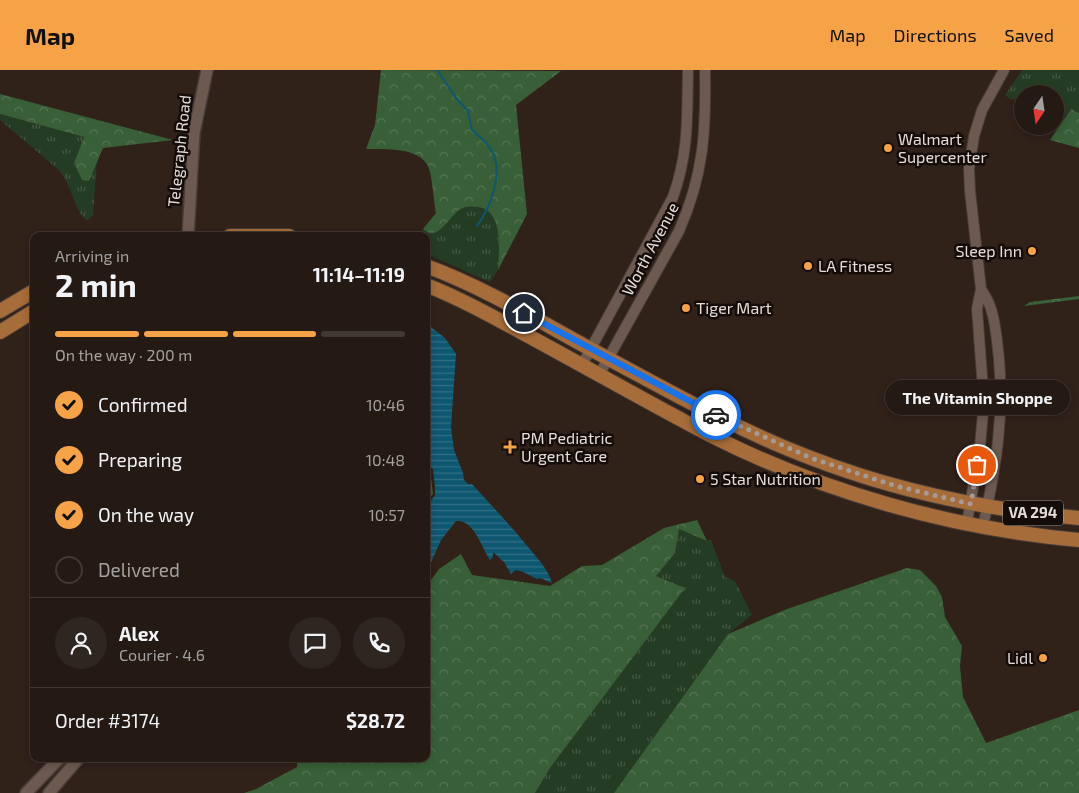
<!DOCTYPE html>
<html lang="en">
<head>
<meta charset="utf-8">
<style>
  body { margin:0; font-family:"Exo 2",sans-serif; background:#302621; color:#f1f3f6; height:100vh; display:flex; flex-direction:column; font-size:19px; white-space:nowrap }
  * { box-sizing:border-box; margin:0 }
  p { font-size:16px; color:#a3a0a0 }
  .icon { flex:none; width:28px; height:28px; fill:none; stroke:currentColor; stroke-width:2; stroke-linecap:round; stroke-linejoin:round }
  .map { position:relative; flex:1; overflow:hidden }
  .details { position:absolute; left:30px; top:162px; width:400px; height:530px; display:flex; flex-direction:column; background:#241913; border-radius:10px; box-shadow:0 2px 8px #0003,0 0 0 1px #413833 }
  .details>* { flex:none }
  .needle { width:32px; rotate:193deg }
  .fabs { position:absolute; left:1014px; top:15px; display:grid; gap:10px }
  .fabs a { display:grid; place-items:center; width:50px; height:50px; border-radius:50%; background:#241913; box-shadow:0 2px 8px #0003,0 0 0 1px #413833; font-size:25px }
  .pin { position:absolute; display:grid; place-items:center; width:42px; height:42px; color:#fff; margin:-21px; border:2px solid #fff; border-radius:50%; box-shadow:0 1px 5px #0007 }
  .courier { position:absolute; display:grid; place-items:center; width:50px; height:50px; margin:-25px; border:4px solid #1a73e8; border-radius:50%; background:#fff; color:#222; box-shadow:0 1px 6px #0007 }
  .bubble { position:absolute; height:35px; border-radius:18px; background:#241913; box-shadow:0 2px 8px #0003,0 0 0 1px #413833; font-size:16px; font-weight:700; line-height:35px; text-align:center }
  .summary em { font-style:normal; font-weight:700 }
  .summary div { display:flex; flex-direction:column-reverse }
  .summary { display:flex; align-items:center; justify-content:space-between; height:85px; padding:0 25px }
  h1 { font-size:32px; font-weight:700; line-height:38px }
  .bar { display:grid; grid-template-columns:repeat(4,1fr); gap:8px 5px; align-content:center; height:60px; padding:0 25px }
  .bar i { height:6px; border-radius:4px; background:#413833 }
  .bar .on { background:#f6a247 }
  .bar p { grid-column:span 4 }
  .line { display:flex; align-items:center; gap:12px; padding:0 25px; border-top:1px solid #413833 }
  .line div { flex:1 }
  .round { display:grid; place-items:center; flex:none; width:52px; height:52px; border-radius:26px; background:#302621 }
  ol { padding:0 25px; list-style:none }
  li { display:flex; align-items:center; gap:15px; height:55px }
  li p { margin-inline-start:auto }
  li .icon { padding:5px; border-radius:50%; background:#f6a247; color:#111; stroke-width:4 }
  li:last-child { color:#a3a0a0 }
  li i { width:28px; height:28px; border:2px solid #413833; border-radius:50% }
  header { display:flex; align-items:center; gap:30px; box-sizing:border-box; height:70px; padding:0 25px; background:#f6a247; color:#111 }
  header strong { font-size:24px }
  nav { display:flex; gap:28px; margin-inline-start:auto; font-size:18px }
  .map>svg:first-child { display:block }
  .grass { fill:url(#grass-tufts) }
  .forest { fill:url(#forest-crowns) }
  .water { fill:url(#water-rules) }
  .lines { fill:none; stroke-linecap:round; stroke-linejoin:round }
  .stream { stroke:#0e5770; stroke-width:2 }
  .tertiary-casing { stroke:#493c37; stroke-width:12 }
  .secondary-casing { stroke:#493c37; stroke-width:14 }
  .trunk-casing { stroke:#493c37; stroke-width:16 }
  .tertiary { stroke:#6c5a51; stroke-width:10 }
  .secondary { stroke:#6c5a51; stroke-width:11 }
  .trunk { stroke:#a66c39; stroke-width:14 }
  .done { stroke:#a69b94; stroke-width:5; stroke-dasharray:0 9 }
  .route { stroke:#1a73e8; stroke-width:6 }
  .poi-dot { fill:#f6a247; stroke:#130c09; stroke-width:2 }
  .labels { text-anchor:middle; stroke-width:5; stroke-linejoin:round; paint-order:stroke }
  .shield { fill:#130c09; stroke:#a79e99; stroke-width:1 }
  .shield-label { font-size:15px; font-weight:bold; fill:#e6dcd7 }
  .poi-label { font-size:16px; fill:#e6dcd7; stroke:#130c09; text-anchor:start }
  .street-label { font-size:16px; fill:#e6dcd7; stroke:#130c09 }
</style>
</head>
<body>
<header>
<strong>Map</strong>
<nav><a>Map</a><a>Directions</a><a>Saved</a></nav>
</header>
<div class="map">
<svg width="1079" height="723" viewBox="0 0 1079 723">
  <defs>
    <pattern id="grass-tufts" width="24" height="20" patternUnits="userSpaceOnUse" patternTransform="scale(1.25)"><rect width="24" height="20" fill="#253c24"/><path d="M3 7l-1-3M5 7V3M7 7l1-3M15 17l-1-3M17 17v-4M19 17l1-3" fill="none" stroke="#455843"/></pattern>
    <pattern id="forest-crowns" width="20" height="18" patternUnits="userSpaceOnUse" patternTransform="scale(1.25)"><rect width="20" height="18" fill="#385f37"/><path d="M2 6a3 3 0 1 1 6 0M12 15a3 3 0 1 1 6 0" fill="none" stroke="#557553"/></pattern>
    <pattern id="water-rules" width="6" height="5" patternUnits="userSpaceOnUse" patternTransform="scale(1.25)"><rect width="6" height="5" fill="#0e5770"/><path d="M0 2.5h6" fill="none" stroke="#316f84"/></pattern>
  </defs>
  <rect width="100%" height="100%" fill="#302119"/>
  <path class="grass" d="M1022 0H1079V43L1070 39 1055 62 1048 56H1055V24H1022V27L1017 30 1010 29 1005 25Z
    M0 44 84 67 74 93 89 111 97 91 93 145 87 151C73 138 72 115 59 100L0 50Z
    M468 136C475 137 482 137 488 140 500 148 501 185 498 198 497 203 493 207 490 212L426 184V166H417L423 159 430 163 459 140Z
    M679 459 707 471 711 470 725 507 735 511 752 545 728 564 614 723H535L550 698 684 518 656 506 675 483Z"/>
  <path class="forest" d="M381 0 561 1 516 35 527 144 498 200C499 181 504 139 477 137 471 136 465 136 459 140 451 146 443 161 433 163 429 164 426 161 423 159L436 143C434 133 432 104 428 96 417 76 385 80 366 79L375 55Z
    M0 24 173 70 103 78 89 111 82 110 74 93 84 67 0 44Z
    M1071 39 1079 43V78L1050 70Z
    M1079 226V229L1024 236 1030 232Z
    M426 396 430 400 433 424 426 431Z
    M697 450 707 471 679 459 675 483 656 506 685 518 550 698 535 723H244L256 719 297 697 298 689H426V517L439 499 461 484 472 505 550 516 582 496 602 495 664 458Z
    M907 498 920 500 936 516 942 527 945 547 962 576 960 596 963 627 986 673 1079 640V723H614L728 564 787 539Z"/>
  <path class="water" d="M426 253 445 268 456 284 451 357 454 380 463 403 464 410 468 414H472C491 435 511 456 529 478 538 489 548 499 552 513L540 508 537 509 523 502 516 500 511 504 504 492 493 482V487L490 490C482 478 474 449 456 451L441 470 426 504V437L435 425V417L433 399 426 393Z"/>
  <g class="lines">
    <path class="stream" d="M437 0 456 28 468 41 472 60C479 66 489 74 493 83 503 105 490 138 477 156"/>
    <defs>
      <path id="tertiary" d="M981 219C984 224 988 230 990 236 996 252 997 272 999 289 1004 349 996 398 983 456
        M582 295 673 127C689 82 687 47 688 0
        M599 305 679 161C704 104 706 61 705 0
        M967 453 980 376 984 332 977 239 981 219 970 121 969 99 974 66 982 40 1004 0"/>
      <path id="secondary" d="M188 166 194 63 207 0
        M26 723 59 689
        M49 723 78 689"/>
      <path id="trunk" d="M230 166H289
        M426 196C491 220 550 258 611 290 676 325 742 362 811 388 896 421 988 440 1079 448
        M426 215C464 230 499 250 534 269 593 301 651 334 710 365 822 422 953 459 1079 470
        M0 241 34 221
        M0 262 34 241"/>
    </defs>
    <use href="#tertiary" class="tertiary-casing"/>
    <use href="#secondary" class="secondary-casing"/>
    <use href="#trunk" class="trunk-casing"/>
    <use href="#tertiary" class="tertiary"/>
    <use href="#secondary" class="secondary"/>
    <use href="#trunk" class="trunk"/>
  </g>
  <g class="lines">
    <path class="done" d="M716 345 811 388 896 416 971 434 977 395"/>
    <path class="route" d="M524 243 716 345"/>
  </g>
  <g class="poi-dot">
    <circle cx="888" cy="78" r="5"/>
    <circle cx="1032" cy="181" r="5"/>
    <circle cx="808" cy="196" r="5"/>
    <circle cx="686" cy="238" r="5"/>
    <path d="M507.5 369.5h5v5h5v5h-5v5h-5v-5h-5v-5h5z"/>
    <circle cx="700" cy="409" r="5"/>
    <circle cx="1043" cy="588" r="5"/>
  </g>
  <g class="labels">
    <rect class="shield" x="1003" y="430.5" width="60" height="25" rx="4"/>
    <g class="shield-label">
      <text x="1033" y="448">VA 294</text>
    </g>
    <g class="poi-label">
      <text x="898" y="75">Walmart<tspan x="898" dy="18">Supercenter</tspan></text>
      <text x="1022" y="187" text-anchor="end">Sleep Inn</text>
      <text x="818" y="202">LA Fitness</text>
      <text x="696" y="244">Tiger Mart</text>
      <text x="521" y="374">PM Pediatric<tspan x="521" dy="18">Urgent Care</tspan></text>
      <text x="710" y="415">5 Star Nutrition</text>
      <text x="1033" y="594" text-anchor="end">Lidl</text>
    </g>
    <g class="street-label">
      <text transform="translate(179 81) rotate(-84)" y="6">Telegraph Road</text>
      <text transform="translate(650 179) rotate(-62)" y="6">Worth Avenue</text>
    </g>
  </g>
</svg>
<div class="fabs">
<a><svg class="needle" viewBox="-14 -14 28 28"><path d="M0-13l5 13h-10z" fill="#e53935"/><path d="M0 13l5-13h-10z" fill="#a3a0a0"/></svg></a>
</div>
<div class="pin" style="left:977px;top:395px;background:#ea580c"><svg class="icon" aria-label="bag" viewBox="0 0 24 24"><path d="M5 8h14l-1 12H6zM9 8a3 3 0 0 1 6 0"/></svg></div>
<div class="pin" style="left:524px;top:243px;background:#1f2937"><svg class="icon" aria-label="home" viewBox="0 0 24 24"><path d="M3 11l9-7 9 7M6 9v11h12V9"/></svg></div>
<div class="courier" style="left:716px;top:345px"><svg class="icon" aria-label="car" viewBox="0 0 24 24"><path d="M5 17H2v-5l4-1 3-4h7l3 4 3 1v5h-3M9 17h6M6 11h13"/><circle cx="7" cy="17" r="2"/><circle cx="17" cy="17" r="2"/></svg></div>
<div class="bubble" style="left:885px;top:310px;width:185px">The Vitamin Shoppe</div>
<section class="details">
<div class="summary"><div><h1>2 min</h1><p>Arriving in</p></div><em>11:14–11:19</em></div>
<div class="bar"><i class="on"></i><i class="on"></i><i class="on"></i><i></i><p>On the way · 200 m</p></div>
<ol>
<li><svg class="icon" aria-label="check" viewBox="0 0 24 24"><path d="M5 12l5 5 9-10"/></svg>Confirmed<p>10:46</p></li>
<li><svg class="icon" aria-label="check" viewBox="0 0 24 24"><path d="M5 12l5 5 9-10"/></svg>Preparing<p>10:48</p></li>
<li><svg class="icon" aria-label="check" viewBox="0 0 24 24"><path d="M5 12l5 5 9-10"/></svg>On the way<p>10:57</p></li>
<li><i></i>Delivered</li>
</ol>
<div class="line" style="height:90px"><a class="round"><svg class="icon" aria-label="person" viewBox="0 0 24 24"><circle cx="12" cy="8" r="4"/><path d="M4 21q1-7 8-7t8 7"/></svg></a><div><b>Alex</b><p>Courier · 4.6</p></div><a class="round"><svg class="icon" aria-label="chat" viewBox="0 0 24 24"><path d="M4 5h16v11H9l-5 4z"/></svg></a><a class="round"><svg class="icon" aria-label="phone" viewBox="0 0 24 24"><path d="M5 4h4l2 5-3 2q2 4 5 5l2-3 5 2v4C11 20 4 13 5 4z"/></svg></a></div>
<div class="line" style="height:65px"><div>Order #3174</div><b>$28.72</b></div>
</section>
</div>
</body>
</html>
